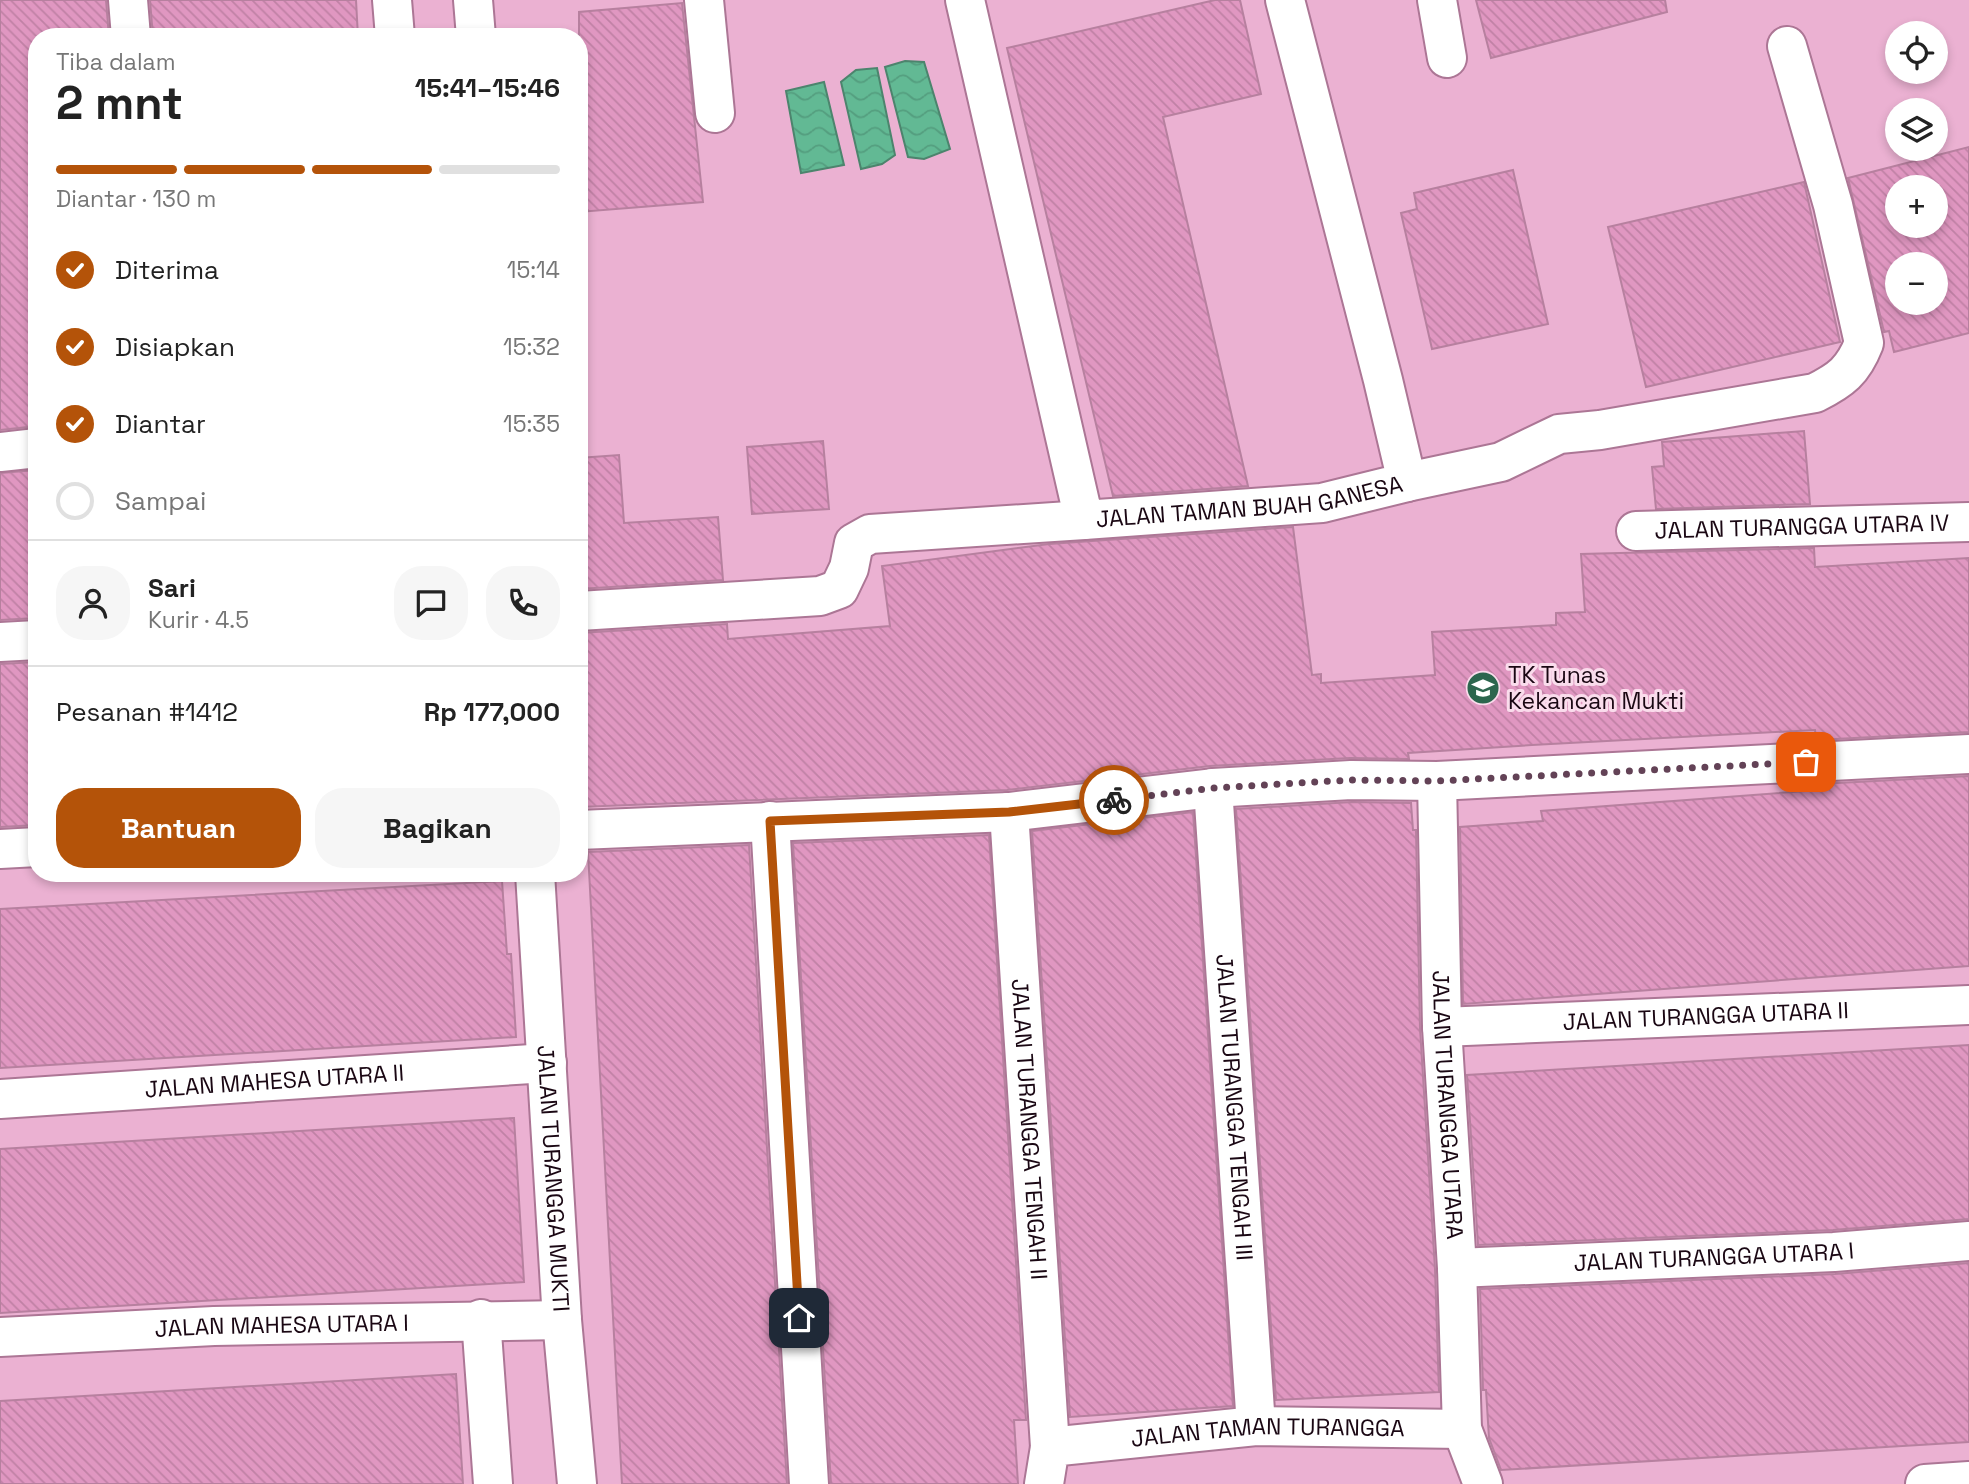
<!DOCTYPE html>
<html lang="id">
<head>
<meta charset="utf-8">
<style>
  body { margin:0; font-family:"Space Grotesk",sans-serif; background:#f6f6f6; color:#222; height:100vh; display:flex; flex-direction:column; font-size:26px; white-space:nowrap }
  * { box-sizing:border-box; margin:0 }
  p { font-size:23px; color:#767676 }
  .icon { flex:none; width:38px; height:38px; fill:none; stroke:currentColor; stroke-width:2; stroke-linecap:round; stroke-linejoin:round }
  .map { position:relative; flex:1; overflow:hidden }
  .sheet { position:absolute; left:28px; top:28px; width:560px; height:854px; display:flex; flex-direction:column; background:#fff; border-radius:28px; box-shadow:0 4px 10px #0003 }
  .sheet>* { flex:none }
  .controls { position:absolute; left:1885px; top:21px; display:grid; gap:14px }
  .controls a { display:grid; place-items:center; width:63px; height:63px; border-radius:50%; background:#fff; box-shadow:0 4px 10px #0003; font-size:35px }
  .pin { position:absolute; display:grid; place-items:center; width:60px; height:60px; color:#fff; margin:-30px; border-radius:14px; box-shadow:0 4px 10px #0006 }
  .courier { position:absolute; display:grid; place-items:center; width:70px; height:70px; margin:-35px; border:5px solid #b45309; border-radius:50%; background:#fff; color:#222; box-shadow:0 2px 9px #0007 }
  .head em { font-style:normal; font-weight:700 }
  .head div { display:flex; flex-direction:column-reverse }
  .head { display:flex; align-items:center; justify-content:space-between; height:119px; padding:0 28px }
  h1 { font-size:46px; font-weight:700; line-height:52px }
  .bar { display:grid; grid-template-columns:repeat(4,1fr); gap:10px 7px; align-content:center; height:84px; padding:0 28px }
  .bar i { height:9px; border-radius:5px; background:#e0e0e0 }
  .bar .active { background:#b45309 }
  .bar p { grid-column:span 4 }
  .line { display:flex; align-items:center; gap:18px; padding:0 28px; border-top:2px solid #e0e0e0 }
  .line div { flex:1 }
  .round { display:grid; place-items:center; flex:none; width:74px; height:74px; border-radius:28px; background:#f6f6f6 }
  ol { padding:0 28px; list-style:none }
  li { display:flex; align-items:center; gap:21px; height:77px }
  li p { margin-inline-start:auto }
  li .icon { padding:7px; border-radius:50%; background:#b45309; color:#fff; stroke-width:4 }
  li:last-child { color:#767676 }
  li i { width:38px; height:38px; border:4px solid #e0e0e0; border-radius:50% }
  .button { display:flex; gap:14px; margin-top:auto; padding:14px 28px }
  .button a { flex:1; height:80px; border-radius:28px; background:#b45309; color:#fff; font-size:28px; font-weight:700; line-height:80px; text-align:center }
  .button a+a { background:#f6f6f6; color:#222 }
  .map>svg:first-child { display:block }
  .water { fill:url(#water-waves); stroke:#4c846d; stroke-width:2 }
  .building { fill:url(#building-back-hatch); stroke:#b7809f; stroke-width:2; fill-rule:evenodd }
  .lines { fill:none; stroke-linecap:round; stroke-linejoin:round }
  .minor-casing { stroke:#ac7695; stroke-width:42 }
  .minor { stroke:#fff; stroke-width:38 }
  .done { stroke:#634256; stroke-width:7; stroke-dasharray:0 12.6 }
  .route { stroke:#b45309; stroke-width:9 }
  .labels { text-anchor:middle; stroke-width:6; stroke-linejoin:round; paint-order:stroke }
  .street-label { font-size:23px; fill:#1a0713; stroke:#fadcec }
  .poi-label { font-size:23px; fill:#1a0713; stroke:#fadcec; text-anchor:start }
</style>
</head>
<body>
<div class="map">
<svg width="1969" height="1484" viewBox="0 0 1969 1484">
  <defs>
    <pattern id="water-waves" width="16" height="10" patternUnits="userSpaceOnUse" patternTransform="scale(1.75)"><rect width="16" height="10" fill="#62b994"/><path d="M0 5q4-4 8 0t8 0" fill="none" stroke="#549e7f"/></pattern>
    <pattern id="building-back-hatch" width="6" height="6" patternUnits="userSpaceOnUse" patternTransform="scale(1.75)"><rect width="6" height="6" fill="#e097c1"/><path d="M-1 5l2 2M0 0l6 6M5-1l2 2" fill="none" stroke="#c081a5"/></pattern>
  </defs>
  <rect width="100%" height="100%" fill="#ebb1d2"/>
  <path class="water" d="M905 61 924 62 950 149 924 159 908 157 885 67Z
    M877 68 895 155 882 164 861 169 841 82 856 70Z
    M824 82 844 165 801 173 786 91Z"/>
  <path class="building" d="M0 0H106L109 37H37V426L0 430Z
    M150 0H356L358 37H153Z
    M1215 0H1240L1261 94 1163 117 1248 486 1113 496 1007 48Z
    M1476 0H1665L1667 12 1491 58Z
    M682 3 703 202 579 212V12Z
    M1969 147V333L1894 352 1889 331 1884 332 1848 178ZM1897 187H1936V226H1897ZM1897 264H1936V303H1897Z
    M1513 170 1548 324 1432 349 1401 213 1417 209 1414 193Z
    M1804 182 1840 342 1646 387 1608 227Z
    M1804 431 1810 504 1656 509 1652 467 1664 466 1662 442Z
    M823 441 829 509 752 514 747 447Z
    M619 455 624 523 718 517 723 580 579 589V458Z
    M37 470V618L0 620V473Z
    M1293 527 1312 675 1321 674V683L1435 675 1432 632 1556 625V613L1585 612 1581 554 1814 548 1815 567 1969 558V732L1816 740 1815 730 1532 745 1408 753 1409 759 1350 758 1210 766 1007 790 579 807V633L727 624 728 639 890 626 882 566 1049 544Z
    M37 662V825L0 827V664Z
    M1969 776V966L1463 1004 1460 827 1543 821 1541 811 1819 790V784Z
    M1352 802 1411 803 1413 830H1416L1420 1028 1435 1269 1439 1392 1276 1400 1236 809Z
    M1193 812 1233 1406 1070 1417 1032 831Z
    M989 835 1026 1420H1014L1018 1484H831L793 843Z
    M749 845 787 1484H622L588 852Z
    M502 881 507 954H511L516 1037 0 1068V909Z
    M1969 1045V1219L1833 1230 1478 1245 1467 1075Z
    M514 1118 524 1282 0 1313V1149Z
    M1969 1263V1442L1501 1470 1489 1438 1486 1390H1483L1480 1289 1835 1274Z
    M456 1374 463 1484H0V1401Z"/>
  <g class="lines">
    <defs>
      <g id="minor">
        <path d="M128 0 131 37"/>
        <path d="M392 0 395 37"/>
        <path d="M473 0 476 37"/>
        <path d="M704 0 715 113"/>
        <path id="s1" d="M965 0 1084 520 1322 503 1407 482 1383 380 1285 0"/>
        <path d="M1437 0 1447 58"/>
        <path d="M0 452 37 448"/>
        <path d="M1407 482 1501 462 1559 434 1600 430 1815 393C1841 380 1853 371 1864 343L1833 205 1787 46"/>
        <path id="s2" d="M1636 531 1969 522"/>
        <path d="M579 611 820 596 839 589 849 568 854 543 870 534 1084 520"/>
        <path d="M0 642 37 640"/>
        <path id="s3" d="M1437 781 1442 1027 1457 1268 1462 1429 1483 1484"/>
        <path id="s4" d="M1213 788 1256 1426"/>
        <path id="s5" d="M1009 812 1050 1447"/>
        <path d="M770 821 809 1484"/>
        <path d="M579 830 1009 812 1213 788 1351 780 1437 781 1969 754"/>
        <path d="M0 849 37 847"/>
        <path id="s6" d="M535 873 562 1320 577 1484"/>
        <path id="s7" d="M1442 1027 1969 1005"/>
        <path id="s8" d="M0 1099 547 1063"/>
        <path id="s9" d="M1457 1268 1834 1252 1969 1241"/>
        <path d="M481 1319 493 1484"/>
        <path id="s10" d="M0 1337 214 1326 562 1320"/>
        <path id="s11" d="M1044 1484 1050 1447 1256 1426 1462 1429"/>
        <path d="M1925 1484 1969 1481"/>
      </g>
    </defs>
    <use href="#minor" class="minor-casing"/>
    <use href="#minor" class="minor"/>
  </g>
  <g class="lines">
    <path class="done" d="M1114 800 1213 788 1351 780 1437 781 1806 762"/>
    <path class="route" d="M799 1318 770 821 1009 812 1114 800"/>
  </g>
  <defs>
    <symbol id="school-disc" viewBox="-11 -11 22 22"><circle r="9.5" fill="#2c664e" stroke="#fadcec"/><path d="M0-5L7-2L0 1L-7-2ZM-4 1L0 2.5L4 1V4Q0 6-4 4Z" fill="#fff"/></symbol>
  </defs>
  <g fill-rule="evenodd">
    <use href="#school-disc" x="1464" y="669" width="38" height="38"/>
  </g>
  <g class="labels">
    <g class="street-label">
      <text dy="8" stroke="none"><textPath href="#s1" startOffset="700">JALAN TAMAN BUAH GANESA</textPath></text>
      <text dy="8" stroke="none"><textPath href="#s2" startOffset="166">JALAN TURANGGA UTARA IV</textPath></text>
      <text dy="8" stroke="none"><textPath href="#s7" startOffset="264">JALAN TURANGGA UTARA II</textPath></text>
      <text dy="8" stroke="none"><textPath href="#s8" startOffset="275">JALAN MAHESA UTARA II</textPath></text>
      <text dy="8" stroke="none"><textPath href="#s3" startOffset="324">JALAN TURANGGA UTARA</textPath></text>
      <text dy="8" stroke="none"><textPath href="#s4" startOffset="320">JALAN TURANGGA TENGAH III</textPath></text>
      <text dy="8" stroke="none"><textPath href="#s5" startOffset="318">JALAN TURANGGA TENGAH II</textPath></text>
      <text dy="8" stroke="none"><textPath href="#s6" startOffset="306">JALAN TURANGGA MUKTI</textPath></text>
      <text dy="8" stroke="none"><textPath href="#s9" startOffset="257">JALAN TURANGGA UTARA I</textPath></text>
      <text dy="8" stroke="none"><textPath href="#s10" startOffset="282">JALAN MAHESA UTARA I</textPath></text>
      <text dy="8" stroke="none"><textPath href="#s11" startOffset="256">JALAN TAMAN TURANGGA</textPath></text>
    </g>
    <g class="poi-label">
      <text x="1508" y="683">TK Tunas<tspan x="1508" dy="26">Kekancan Mukti</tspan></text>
    </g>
  </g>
</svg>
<div class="controls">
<a><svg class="icon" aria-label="locate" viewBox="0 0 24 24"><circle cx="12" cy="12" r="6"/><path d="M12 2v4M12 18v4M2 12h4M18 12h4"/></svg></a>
<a><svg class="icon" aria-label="layers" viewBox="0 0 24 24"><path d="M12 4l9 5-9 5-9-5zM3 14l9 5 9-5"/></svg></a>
<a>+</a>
<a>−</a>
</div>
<div class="pin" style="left:1806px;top:762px;background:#ea580c"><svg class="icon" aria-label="bag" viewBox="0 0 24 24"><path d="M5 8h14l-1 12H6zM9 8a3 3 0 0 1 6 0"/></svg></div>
<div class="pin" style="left:799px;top:1318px;background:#1f2937"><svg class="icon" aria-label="home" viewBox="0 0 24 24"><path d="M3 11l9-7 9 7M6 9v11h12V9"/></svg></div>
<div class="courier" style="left:1114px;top:800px"><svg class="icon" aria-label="bike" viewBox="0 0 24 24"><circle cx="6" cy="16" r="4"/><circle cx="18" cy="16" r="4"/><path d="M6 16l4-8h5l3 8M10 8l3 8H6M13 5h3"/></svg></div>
<section class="sheet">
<div class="head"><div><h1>2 mnt</h1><p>Tiba dalam</p></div><em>15:41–15:46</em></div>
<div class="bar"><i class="active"></i><i class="active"></i><i class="active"></i><i></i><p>Diantar · 130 m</p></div>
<ol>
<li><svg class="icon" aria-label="check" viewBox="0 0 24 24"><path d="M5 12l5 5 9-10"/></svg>Diterima<p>15:14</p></li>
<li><svg class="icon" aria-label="check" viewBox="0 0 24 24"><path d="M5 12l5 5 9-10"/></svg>Disiapkan<p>15:32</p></li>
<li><svg class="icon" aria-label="check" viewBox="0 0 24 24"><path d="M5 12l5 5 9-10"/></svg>Diantar<p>15:35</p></li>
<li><i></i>Sampai</li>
</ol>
<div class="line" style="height:126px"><a class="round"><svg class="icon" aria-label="person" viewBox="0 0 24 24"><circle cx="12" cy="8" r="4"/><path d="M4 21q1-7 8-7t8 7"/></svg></a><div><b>Sari</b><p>Kurir · 4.5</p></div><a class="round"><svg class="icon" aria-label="chat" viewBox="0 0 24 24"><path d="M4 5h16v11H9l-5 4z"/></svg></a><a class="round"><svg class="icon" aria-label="phone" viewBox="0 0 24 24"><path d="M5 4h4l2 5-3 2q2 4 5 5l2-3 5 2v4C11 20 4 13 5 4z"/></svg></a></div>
<div class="line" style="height:91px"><div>Pesanan #1412</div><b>Rp 177,000</b></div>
<div class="button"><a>Bantuan</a><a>Bagikan</a></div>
</section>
</div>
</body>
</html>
